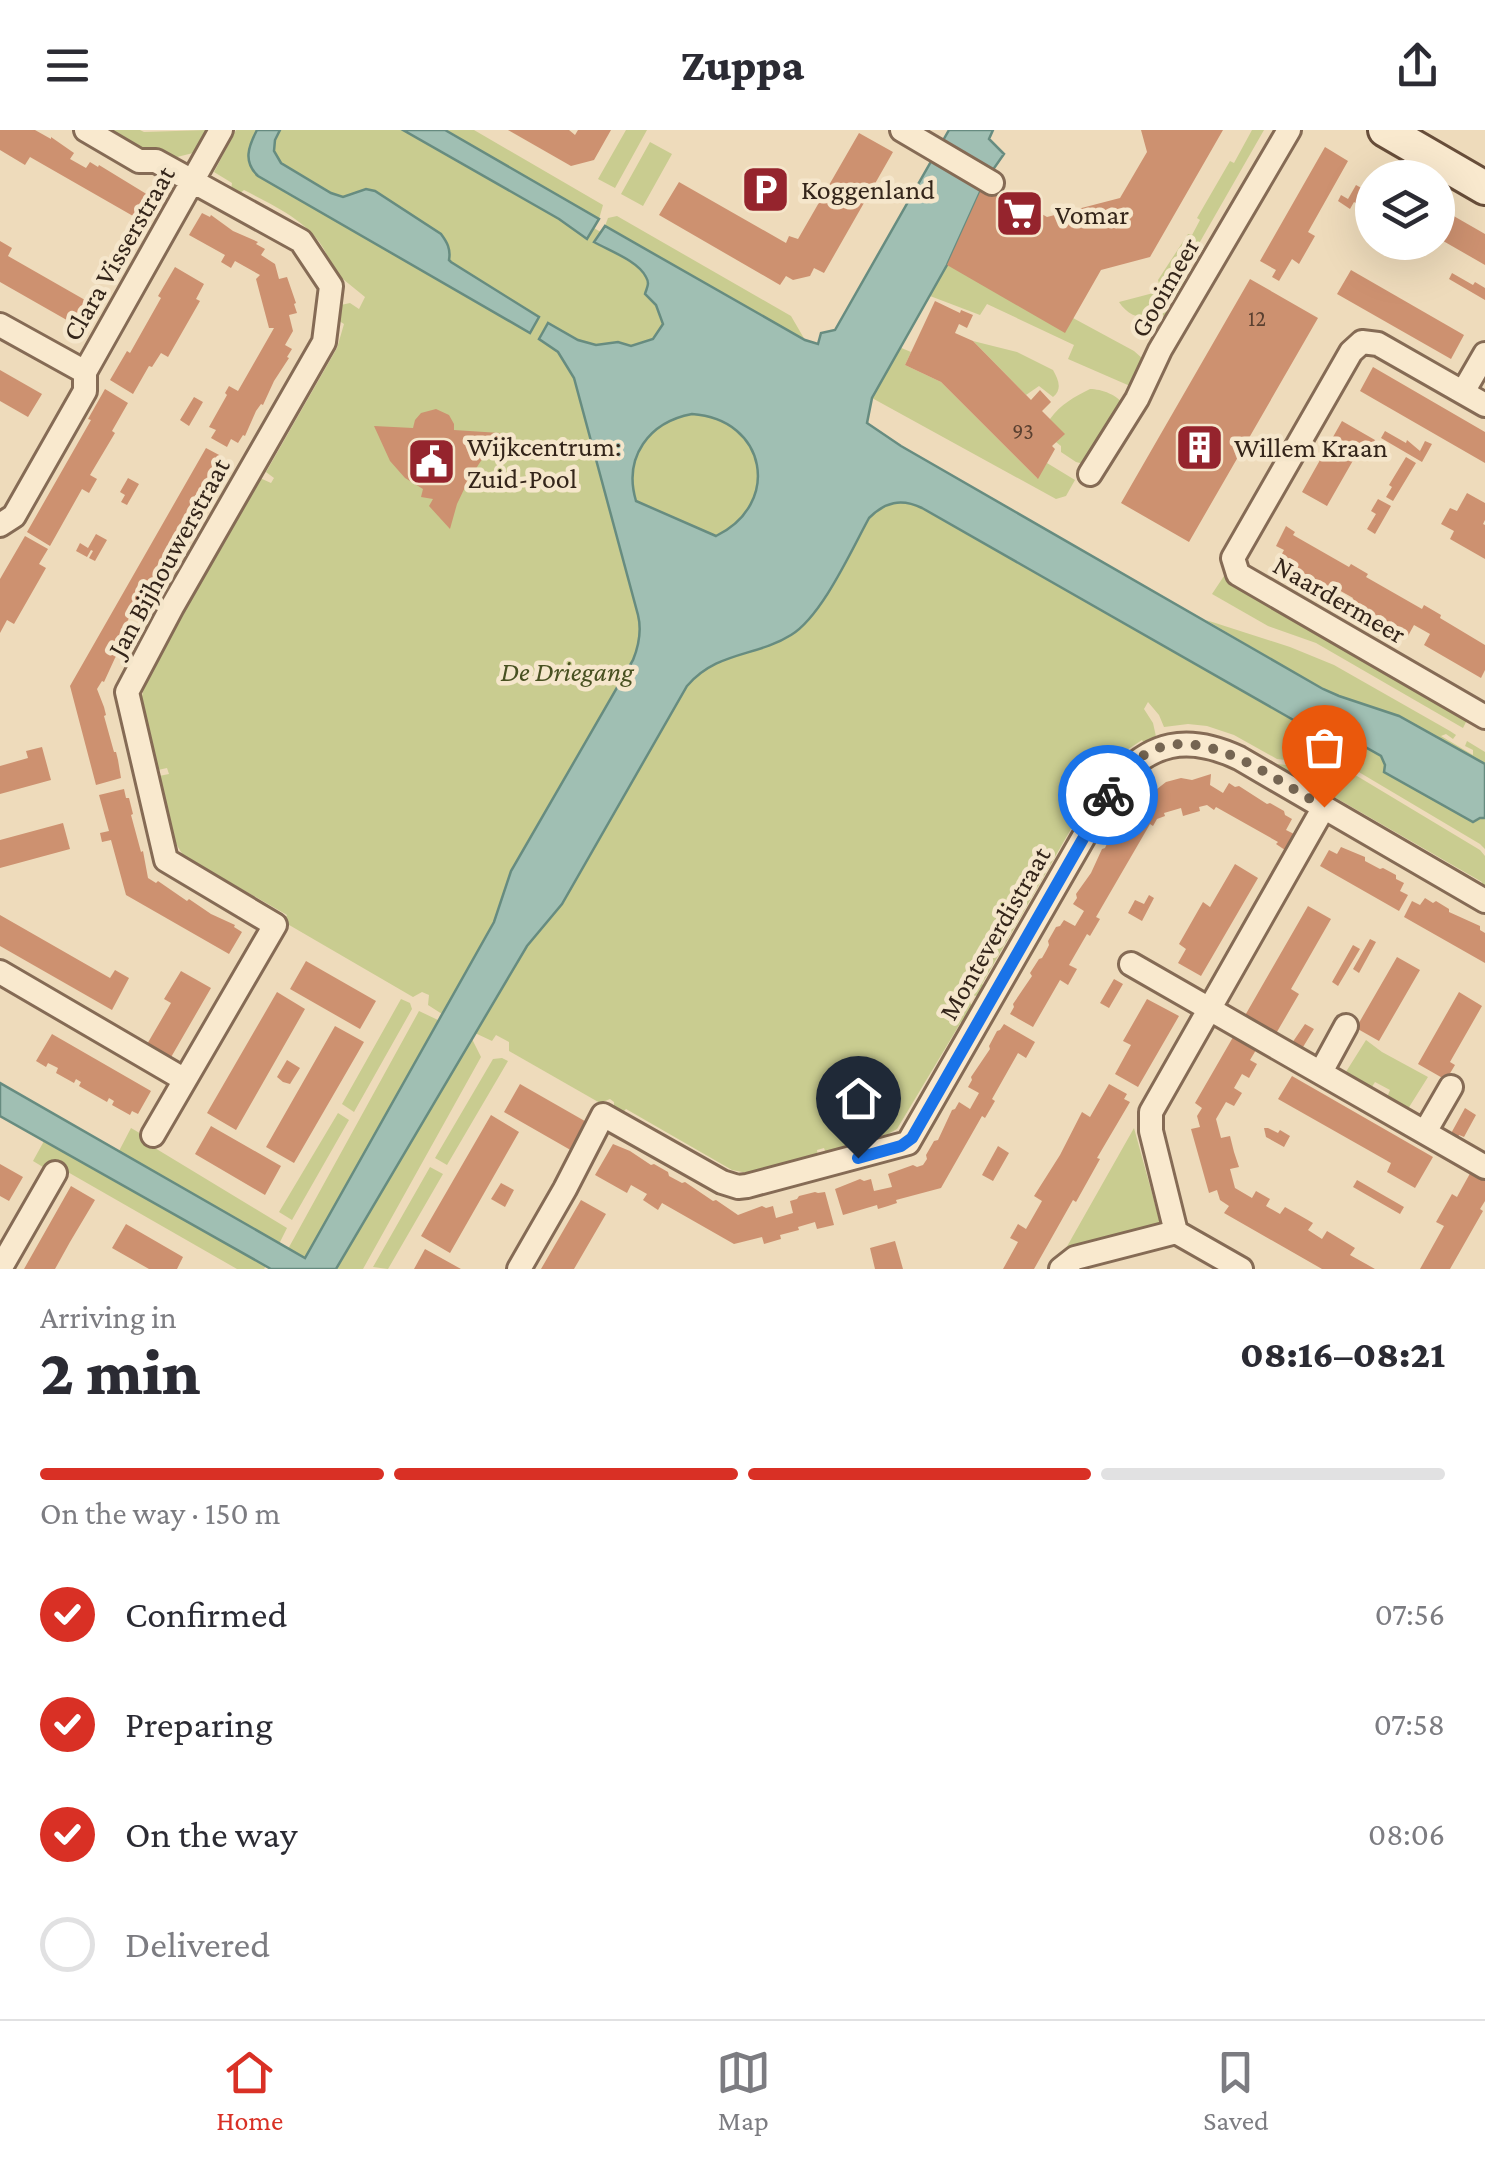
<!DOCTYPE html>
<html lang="en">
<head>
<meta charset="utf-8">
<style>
  body { margin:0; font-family:"Crimson Pro",serif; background:#f7f7f7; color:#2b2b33; height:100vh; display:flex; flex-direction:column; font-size:38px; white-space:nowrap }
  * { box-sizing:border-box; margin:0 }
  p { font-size:32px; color:#7c7c81 }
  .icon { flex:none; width:55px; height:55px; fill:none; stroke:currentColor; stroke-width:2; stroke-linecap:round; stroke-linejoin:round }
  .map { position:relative; height:1139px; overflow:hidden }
  .details { display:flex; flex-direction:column; background:#fff; flex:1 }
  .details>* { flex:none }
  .buttons { position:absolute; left:1355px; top:30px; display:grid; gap:20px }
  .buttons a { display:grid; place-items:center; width:100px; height:100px; border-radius:50%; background:#fff; box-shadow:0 10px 40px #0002; font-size:50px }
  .pin { position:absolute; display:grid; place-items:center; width:85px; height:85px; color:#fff; margin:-102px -42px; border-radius:50% 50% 50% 0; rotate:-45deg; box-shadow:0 0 10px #0007 }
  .pin .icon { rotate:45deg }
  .courier { position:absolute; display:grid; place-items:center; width:100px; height:100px; margin:-50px; border:8px solid #1a73e8; border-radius:50%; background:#fff; color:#222; box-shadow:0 2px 12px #0007 }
  .overview em { font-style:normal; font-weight:800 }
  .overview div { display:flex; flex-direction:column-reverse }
  .overview { display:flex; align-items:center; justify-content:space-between; height:170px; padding:0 40px }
  h1 { font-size:65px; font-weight:800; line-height:75px }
  .bar { display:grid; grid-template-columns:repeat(4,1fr); gap:15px 10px; align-content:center; height:120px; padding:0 40px }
  .bar i { height:12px; border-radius:8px; background:#e1e1e2 }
  .bar .selected { background:#d93025 }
  .bar p { grid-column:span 4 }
  ol { padding:0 40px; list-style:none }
  li { display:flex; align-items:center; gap:30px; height:110px }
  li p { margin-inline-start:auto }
  li .icon { padding:10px; border-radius:50%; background:#d93025; color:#fff; stroke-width:4 }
  li:last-child { color:#7c7c81 }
  li i { width:55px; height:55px; border:5px solid #e1e1e2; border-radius:50% }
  header { display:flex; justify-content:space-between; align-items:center; height:130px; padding:0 40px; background:#fff; font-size:45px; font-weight:800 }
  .menu { display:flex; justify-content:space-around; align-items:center; height:140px; border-top:2px solid #e1e1e2; background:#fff; font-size:28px; color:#7c7c81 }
  .menu a { display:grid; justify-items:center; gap:5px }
  .menu .selected { color:#d93025 }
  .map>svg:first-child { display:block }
  .green { fill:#c9cc90 }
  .water { fill:#a0bfb3; stroke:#678c80; stroke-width:2.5; fill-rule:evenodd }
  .building { fill:#cd9170 }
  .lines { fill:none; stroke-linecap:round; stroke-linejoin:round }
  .street-casing { stroke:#856b55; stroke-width:28 }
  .secondary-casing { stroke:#674d39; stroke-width:38 }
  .street { stroke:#f9e9ce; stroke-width:22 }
  .secondary { stroke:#f9e9ce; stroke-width:32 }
  .done { stroke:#756552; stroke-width:10; stroke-dasharray:0 18 }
  .route { stroke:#1a73e8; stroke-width:12 }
  .labels { text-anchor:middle; stroke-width:9; stroke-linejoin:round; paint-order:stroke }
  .number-label { font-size:22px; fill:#5a4030 }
  .poi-label { font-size:28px; fill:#34251a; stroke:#f5e6cb; text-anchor:start }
  .street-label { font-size:28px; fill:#34251a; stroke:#f5e6cb }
  .park-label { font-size:28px; font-style:italic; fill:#485121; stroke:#f5e6cb }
</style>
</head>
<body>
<header><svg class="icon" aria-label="menu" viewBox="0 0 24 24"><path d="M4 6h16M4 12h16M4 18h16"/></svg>Zuppa<svg class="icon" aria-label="share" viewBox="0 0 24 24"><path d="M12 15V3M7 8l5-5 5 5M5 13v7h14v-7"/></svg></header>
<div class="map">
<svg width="1485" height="1139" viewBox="0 0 1485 1139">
  <rect width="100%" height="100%" fill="#eedbbb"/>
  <path class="green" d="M97 0H140L144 2 207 0 193 23 169 29 154 20 139 24Z
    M236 0H257C249 17 243 32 258 46L365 108 265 41 270 0H419L576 87 720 175 824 303 1177 524 1310 600 1317 595H1326L1381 626 1385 635V642L1475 689 1485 688V719L1480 714 1352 638 1277 629 1234 605 1207 596 1188 594 1164 597 1159 585 1148 572 1144 579 1153 593 1157 611 1146 617 1142 610 1118 626 1102 645 982 854 988 859 984 865 972 866 969 871 975 881 967 895 961 892 897 999 888 1004 843 1017V1021L827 1026 824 1018 817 1020 818 1028 799 1033 797 1030 747 1043 732 1040 626 979 623 982 614 977V972L610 969 600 973 509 921V912L496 905 492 911 475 903 479 896 446 876 442 884 428 875 429 865 422 862 413 867 284 792 287 785 184 726C166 703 167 674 159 646L169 644 167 638 158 640 141 572 145 551 260 348 271 353 274 348 266 342 337 218 344 194 336 189 337 181 341 175 350 173 359 179 365 167 322 132 326 123C311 92 274 76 244 60L239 64 231 60 232 53 214 42Z
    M445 0H474L603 75 599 89Z
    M626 0H647L615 58 598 49Z
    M1252 0H1264L1181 145 1187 150 1176 167 1167 174 1172 182C1154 192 1131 191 1119 172L1161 161 1158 150 1188 104 1192 105 1200 90 1197 88 1230 31 1234 33Z
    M650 12 672 24 643 76 621 64Z
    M617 86 791 186 805 210 605 96 608 88Z
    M947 135 1073 188 1134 221 1143 229 1145 236 1135 254 1130 256 1068 229 1074 215 987 174 980 185 930 166Z
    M973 211 1017 222 1053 240C1058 249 1063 259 1053 267L1039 256 1026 265Z
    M899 217 911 222 905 235 941 252 1037 348 1047 333 1075 350 1066 366 1056 369 872 268Z
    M1090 259C1101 259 1119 265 1124 276L1084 334 1076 332 1061 322V316L1056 312 1050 289C1061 274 1074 267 1090 259Z
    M1224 446 1467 584 1468 588 1463 598 1316 513 1268 496 1212 464Z
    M1206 490 1290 517 1334 535 1450 601 1456 605 1453 609 1446 604 1441 606 1473 625V620L1465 616 1467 611 1485 622V634L1399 586 1339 566 1323 559Z
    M1278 634 1352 643 1480 720 1485 726V762L1479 759 1482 752 1336 668 1332 675 1274 641Z
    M401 869 410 873 412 879 354 982 342 974Z
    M419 881 438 890 305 1129 288 1119Z
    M472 909 481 927 363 1139H336Z
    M1366 910 1382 922 1428 947 1406 982 1385 973 1390 960 1375 952 1370 960 1344 945Z
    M502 928 508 931 447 1035 435 1028 493 929Z
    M338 983 349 990 292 1090 279 1082Z
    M131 998 143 1005 145 1012 287 1098 279 1114 119 1021Z
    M1134 998 1161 1096 1065 1120Z
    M44 1011 266 1136 264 1139H237L59 1037 48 1040 33 1031Z
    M430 1037 443 1044 388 1139 373 1137Z"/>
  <path class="water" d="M257 0H280L275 10 274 21 281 33 331 63 343 67 366 59 375 61 441 104C447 112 451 119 449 130L451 132 539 187 530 203 258 46C243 32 248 17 257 0Z
    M403 0H445L599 89 587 109 559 89Z
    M949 0H993L989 9 1004 24 985 51 947 135 872 268 867 293 901 316 1323 559 1339 566 1399 586 1485 634V688H1480L1473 692 1384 642 1385 635 1381 626 1326 595H1317L1311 600 922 378C901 368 885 372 869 388 851 421 822 486 791 505 756 527 717 521 687 556L562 774 527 816 336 1139H271L0 986V953L305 1128 494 792 511 741 633 530C639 515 642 501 638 485L574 248 558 222 539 209 548 193 578 210 596 215 618 212 631 216 653 209 663 194 656 175 645 164C647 157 650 154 646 147 638 131 610 121 594 112L605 96 805 210 818 214 821 203 835 200ZM692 284C767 289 782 374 716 406L636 371C623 327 649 292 692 284Z"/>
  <path class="building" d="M0 0H35L51 9V7L74 23 70 29 86 38 90 32 98 37 99 35 153 68 140 90 30 27 25 35 0 20Z
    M508 0H569L575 5 578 0H611L594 30 571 36Z
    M1141 0H1223L1150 127 1101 140 1065 203 947 135 985 51 1047 87 1120 68 1147 22Z
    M859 3 893 22 824 143 814 138 810 146 793 150 786 146 780 155 659 85 679 52 786 113 789 106 798 109Z
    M1325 17 1348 31 1308 102 1315 106 1299 134 1292 129 1279 151 1272 147 1276 140 1260 131Z
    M1368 54 1372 57V61L1363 77 1354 72 1350 79 1338 71 1341 65 1348 69 1356 55 1365 60Z
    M1438 77 1485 104V135L1438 108Z
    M202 83 210 87 211 85 233 101 258 112 256 114 265 119 261 125 275 134 279 149 287 147 296 173 294 174 297 183 289 185 293 201 285 215 292 219 287 227 289 228 274 251 263 275 261 274 256 281 245 306 243 305 238 313 231 309 227 317 211 308 216 300 209 297 227 265 225 263 229 256 238 261 274 198H269L256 149 260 145 235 131 231 138 221 132 225 125 189 105Z
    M0 111 12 118 8 126 92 174 79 197 0 152Z
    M175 137 204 154 196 169 200 171 168 227 161 223 152 237 149 236 133 264 110 250 127 221 130 223 161 168 158 166Z
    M1351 140 1464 205 1451 229 1337 164Z
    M1452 143 1473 155 1475 152 1485 158V170L1449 149Z
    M1250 149 1318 188 1189 412 1121 373Z
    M935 171 960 183 961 180 973 185 967 198 959 194 955 203 973 211 1031 270 1040 260 1051 272 1042 281 1065 304 1052 316 1055 319 1038 349 941 252 905 235Z
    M1373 237 1485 302V333L1360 261Z
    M0 240 42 264 28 287 0 271Z
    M105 259 128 273 112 301 115 303 90 345 97 349 89 363 82 359 50 416 27 402 91 290 88 289Z
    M194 267 203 272 189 296 180 290Z
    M436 279 449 285 454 294V300L500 303 502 305 486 323 468 351 457 374 450 399 429 376 433 369 421 367 423 359 405 348 390 331 374 296 413 298 415 290 421 283Z
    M1342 291 1375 310 1367 324 1359 320 1327 376 1302 362Z
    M1385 301 1406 313 1407 310 1420 321 1425 311 1432 314 1422 332 1381 308Z
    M206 318 221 326 217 334 224 338 219 347 221 348 201 378 203 379 194 394 192 393 187 402 181 397 172 413 179 417 174 425 175 427 156 457 158 458 149 473 147 472 142 481 135 476 127 492 133 496 128 504 130 506 115 528 104 552 102 551 97 559 104 577 106 585 104 586 114 622H116L118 630 121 648 96 655 70 556Z
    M1406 327 1416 333 1393 371 1386 367 1392 357 1389 355Z
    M128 348 139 354 127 375 121 372 125 365 120 362Z
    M1467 363 1485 373V390L1483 394 1485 395V429L1450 409 1454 401 1441 394 1450 378 1457 381Z
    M1378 369 1391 376 1375 404 1367 399 1376 384 1371 381Z
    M1286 396 1295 402 1293 405 1349 437 1351 434 1368 444 1366 447 1422 479 1424 475 1441 485 1440 488 1485 515V540L1481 548 1424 515 1430 504 1414 495 1408 506 1351 473 1353 468 1346 464 1337 459 1335 464 1278 431 1284 420 1276 416Z
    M96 404 107 410 95 431 89 428 93 421 91 420 87 427 76 421 80 413 88 418Z
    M25 406 48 419 39 434 46 438 14 494 7 490 0 503V449Z
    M42 617 51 650 0 664V636L28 628 26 621Z
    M1211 644 1210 655 1223 663 1229 653 1235 657 1239 656 1267 674 1270 673 1284 681 1285 685 1292 689 1286 700 1294 704 1285 720 1276 714 1278 712 1216 677 1214 680 1207 675 1199 677 1200 681 1183 686 1181 678 1164 683 1165 686 1157 689 1153 696 1150 694 1096 787 1100 789 1090 806 1087 804 1069 835 1077 839 1068 855 1060 850 1033 897 1010 884 1014 877 1013 874 1032 846 1030 843 1039 829 1042 828 1046 821 1049 815 1048 811 1056 797 1060 796 1064 790 1075 796 1084 781 1073 774 1077 768 1076 764 1091 743 1102 719 1105 718 1119 688 1123 687 1127 680 1137 686 1145 673 1138 664 1157 659 1166 652 1181 648 1192 650Z
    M124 659 126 668H129L133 684 131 685 141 722 143 721 148 748 156 753 158 751 187 771 189 769 211 784 235 795 234 797 242 802 229 824 126 765 111 710 102 712 100 703 109 701 99 665Z
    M63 693 70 719 0 738V710Z
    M1341 717 1365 727V731L1380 739 1383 738 1396 745V749L1404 753 1400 761 1408 765 1399 781 1320 736 1329 720 1337 724Z
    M1235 734 1258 748 1201 846 1178 833 1186 819 1179 814 1203 772 1210 777Z
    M1149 765 1154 768 1142 791 1128 783 1135 770 1144 774Z
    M1425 768 1433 773 1436 771 1449 779V782L1480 796V800L1485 803V833L1404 787 1412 771 1420 775Z
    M1308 776 1331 789 1291 859 1299 864 1274 907 1243 889Z
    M0 785 110 848 115 840 129 848 112 880 0 816Z
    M1370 809 1376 812 1359 843 1353 839Z
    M1353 815 1360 819 1338 856 1332 852Z
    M1397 827 1420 840 1379 911 1356 898Z
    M306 831 376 871 360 899 290 859Z
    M181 841 211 858 170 929 146 916 171 873 164 869Z
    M1114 849 1123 854 1109 878 1100 873Z
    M277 862 305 879 236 1000 207 983Z
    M1459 862 1482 876 1450 932 1455 935 1446 950 1418 934Z
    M1147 869 1179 886 1138 957 1115 944 1131 915 1123 911Z
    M1004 894 1035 912 1026 928 1018 923 992 969 995 971 985 988 982 986 941 1058 896 1070 897 1073 888 1076 878 1079 877 1075 843 1085 835 1059 860 1049 864 1051 871 1049 874 1061 892 1057 888 1044 913 1035 917 1037 923 1035 927 1029 926 1025 934 1011 938 1010 952 980 955 979 959 972 970 979 979 963 968 957 972 950 971 947 990 919 989 916 997 901 1000 900Z
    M1305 894 1314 899 1300 922 1290 916Z
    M335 896 364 912 294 1033 266 1017Z
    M1236 902 1259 915 1250 930 1257 934 1249 948 1242 944 1234 958 1242 963 1234 976 1226 972 1216 989 1221 1008 1230 1006 1234 1022 1239 1037 1230 1039 1235 1058 1252 1068 1256 1061 1270 1069 1266 1076 1280 1084 1285 1077 1313 1093 1308 1100 1322 1109 1327 1101 1355 1118 1350 1125 1375 1139H1322L1224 1083 1229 1076 1220 1070 1217 1060 1209 1063 1191 999 1200 997 1197 986 1202 978 1195 973Z
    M52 904 151 961 138 984 132 981 130 985 112 975 114 971 109 968 107 972 79 956 81 952 76 949 74 953 56 943 58 938 48 933 46 937 36 931Z
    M287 930 300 938 290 954 283 952 277 947Z
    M1292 946 1433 1027 1415 1058 1387 1042 1391 1033 1278 969Z
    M520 954 590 994 574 1022 504 982Z
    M1109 954 1127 964 1124 969 1130 972 1097 1028 1100 1029 1076 1072 1073 1070 1034 1139H1003L1018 1112 1010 1108 1018 1094 1026 1099 1042 1071 1034 1066 1060 1025 1082 982 1090 987Z
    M1465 978 1476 985 1464 1007 1459 1005 1456 1011 1449 1007Z
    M491 985 519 1002 450 1123 421 1106Z
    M211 996 281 1036 265 1065 195 1024Z
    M1264 998H1268L1278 1003 1280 1000 1290 1006 1284 1017 1266 1007Z
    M613 1014 630 1021 651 1035 654 1034 668 1042 669 1046 682 1053 685 1052 713 1071 716 1070 738 1085 762 1076 766 1078 773 1076 776 1088 793 1083 790 1071 797 1069 799 1066 815 1062 818 1063 825 1062 834 1095 817 1099 815 1092 798 1097 799 1100 780 1105 781 1109 764 1114 762 1107 734 1114 662 1073 658 1080 643 1070 647 1064 631 1055 627 1063 595 1045Z
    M998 1016 1009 1023 993 1051 982 1045Z
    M0 1034 23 1047 9 1071 0 1066Z
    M1473 1038 1485 1045V1071L1480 1079 1483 1081 1450 1139H1420L1444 1096 1436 1092 1452 1064 1457 1067Z
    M1357 1050 1404 1077 1400 1084 1353 1057Z
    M501 1053 514 1060 505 1077 491 1069Z
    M71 1056 95 1070 70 1112 55 1139H24Z
    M581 1070 606 1084 581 1127 574 1139H541Z
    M126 1094 183 1127 177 1139H149L112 1118Z
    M895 1111 903 1139H875L870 1118Z
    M425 1119 461 1139H414Z"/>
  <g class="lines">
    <defs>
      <path id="street" d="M86 0 139 31H156L301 111 331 156 324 212 172 477 127 562 166 730 275 795 153 1005
        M902 0 992 53
        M0 195 85 242 221 0
        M1463 262 1485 224
        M1485 275 1378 214 1362 212 1351 222 1233 428 1238 444 1485 587
        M1090 344 1137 269 1160 220 1289 0
        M0 395 14 386 85 261V242
        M1131 834 1485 1037
        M0 842 185 950
        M1321 942 1346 896
        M1425 1002 1451 957
        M1176 1102 1151 1001V982L1324 677
        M0 1139 55 1043
        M519 1139 565 1059 603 985 722 1052 738 1057 747 1056 908 1013 1113 656C1149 611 1188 604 1239 628L1485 771
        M1061 1139 1075 1128 1176 1102 1241 1139"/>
      <path id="secondary" d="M1385 0 1485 58"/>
    </defs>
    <use href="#street" class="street-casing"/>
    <use href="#secondary" class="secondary-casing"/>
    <use href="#street" class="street"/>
    <use href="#secondary" class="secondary"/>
  </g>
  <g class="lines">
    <path class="done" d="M1108 665C1166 564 1255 638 1324 677"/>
    <path class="route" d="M858 1028 901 1016 912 1008 1108 665"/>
  </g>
  <defs>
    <symbol id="parking-square" viewBox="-11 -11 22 22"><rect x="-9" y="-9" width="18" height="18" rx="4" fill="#95242d" stroke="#f5e6cb"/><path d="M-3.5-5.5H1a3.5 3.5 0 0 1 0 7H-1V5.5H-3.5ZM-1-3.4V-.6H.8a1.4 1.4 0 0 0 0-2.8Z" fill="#fff"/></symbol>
    <symbol id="supermarket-square" viewBox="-11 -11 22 22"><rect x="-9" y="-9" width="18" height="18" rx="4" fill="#95242d" stroke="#f5e6cb"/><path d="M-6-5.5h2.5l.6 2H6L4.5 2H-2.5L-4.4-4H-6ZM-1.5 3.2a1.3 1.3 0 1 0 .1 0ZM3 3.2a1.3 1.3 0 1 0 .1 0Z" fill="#fff"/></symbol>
    <symbol id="building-square" viewBox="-11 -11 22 22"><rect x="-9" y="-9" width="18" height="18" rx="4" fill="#95242d" stroke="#f5e6cb"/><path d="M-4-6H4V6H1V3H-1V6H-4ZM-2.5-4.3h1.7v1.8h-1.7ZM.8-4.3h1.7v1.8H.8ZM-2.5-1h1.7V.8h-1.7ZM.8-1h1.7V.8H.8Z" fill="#fff"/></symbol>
    <symbol id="civic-square" viewBox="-11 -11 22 22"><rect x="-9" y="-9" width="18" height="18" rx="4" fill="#95242d" stroke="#f5e6cb"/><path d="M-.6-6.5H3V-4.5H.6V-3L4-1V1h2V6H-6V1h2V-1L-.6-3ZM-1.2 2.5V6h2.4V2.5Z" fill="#fff"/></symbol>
  </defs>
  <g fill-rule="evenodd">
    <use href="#parking-square" x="738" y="32" width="55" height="55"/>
    <use href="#supermarket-square" x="992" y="56" width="55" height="55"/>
    <use href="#building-square" x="1172" y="290" width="55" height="55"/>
    <use href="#civic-square" x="404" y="304" width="55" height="55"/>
  </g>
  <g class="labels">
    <g class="number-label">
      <text x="1257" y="196">12</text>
      <text x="1023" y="309">93</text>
    </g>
    <g class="poi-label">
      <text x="801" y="69">Koggenland</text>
      <text x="1055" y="94">Vomar</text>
      <text x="467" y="326">Wijkcentrum:<tspan x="467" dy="32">Zuid-Pool</tspan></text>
      <text x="1234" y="327">Willem Kraan</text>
    </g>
    <g class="street-label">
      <text transform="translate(118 123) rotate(-60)" y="10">Clara Visserstraat</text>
      <text transform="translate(1164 157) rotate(-60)" y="10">Gooimeer</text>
      <text transform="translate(168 427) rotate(-61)" y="10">Jan Bijhouwerstraat</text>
      <text transform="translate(1340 469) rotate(30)" y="10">Naardermeer</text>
      <text transform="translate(994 803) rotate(-60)" y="10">Monteverdistraat</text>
    </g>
    <g class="park-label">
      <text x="567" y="551">De Driegang</text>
    </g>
  </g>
</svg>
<div class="buttons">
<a><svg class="icon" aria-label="layers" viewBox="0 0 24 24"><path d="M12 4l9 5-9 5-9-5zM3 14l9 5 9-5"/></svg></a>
</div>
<div class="pin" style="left:1324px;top:677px;background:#ea580c"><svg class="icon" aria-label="bag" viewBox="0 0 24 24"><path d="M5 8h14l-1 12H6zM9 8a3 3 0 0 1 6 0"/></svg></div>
<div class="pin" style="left:858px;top:1028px;background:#1f2937"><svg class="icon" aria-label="home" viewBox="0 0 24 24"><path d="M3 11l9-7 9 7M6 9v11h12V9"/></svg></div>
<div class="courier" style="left:1108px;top:665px"><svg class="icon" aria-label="bike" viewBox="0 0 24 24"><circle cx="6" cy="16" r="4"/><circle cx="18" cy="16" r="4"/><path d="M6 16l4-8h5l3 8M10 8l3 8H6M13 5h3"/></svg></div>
</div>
<section class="details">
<div class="overview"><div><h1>2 min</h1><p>Arriving in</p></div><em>08:16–08:21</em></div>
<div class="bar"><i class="selected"></i><i class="selected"></i><i class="selected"></i><i></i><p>On the way · 150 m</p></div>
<ol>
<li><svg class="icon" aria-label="check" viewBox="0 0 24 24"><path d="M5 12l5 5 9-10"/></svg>Confirmed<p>07:56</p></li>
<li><svg class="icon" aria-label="check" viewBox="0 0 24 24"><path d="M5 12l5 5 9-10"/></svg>Preparing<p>07:58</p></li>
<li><svg class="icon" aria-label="check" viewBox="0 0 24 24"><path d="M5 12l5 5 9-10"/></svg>On the way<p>08:06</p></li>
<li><i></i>Delivered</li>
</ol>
</section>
<nav class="menu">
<a class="selected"><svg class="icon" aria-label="home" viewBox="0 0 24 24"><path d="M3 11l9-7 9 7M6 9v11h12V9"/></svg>Home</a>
<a><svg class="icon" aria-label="map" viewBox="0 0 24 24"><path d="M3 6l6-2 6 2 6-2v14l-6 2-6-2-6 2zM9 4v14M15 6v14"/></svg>Map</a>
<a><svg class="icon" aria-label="saved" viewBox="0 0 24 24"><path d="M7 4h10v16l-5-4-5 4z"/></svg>Saved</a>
</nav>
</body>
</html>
